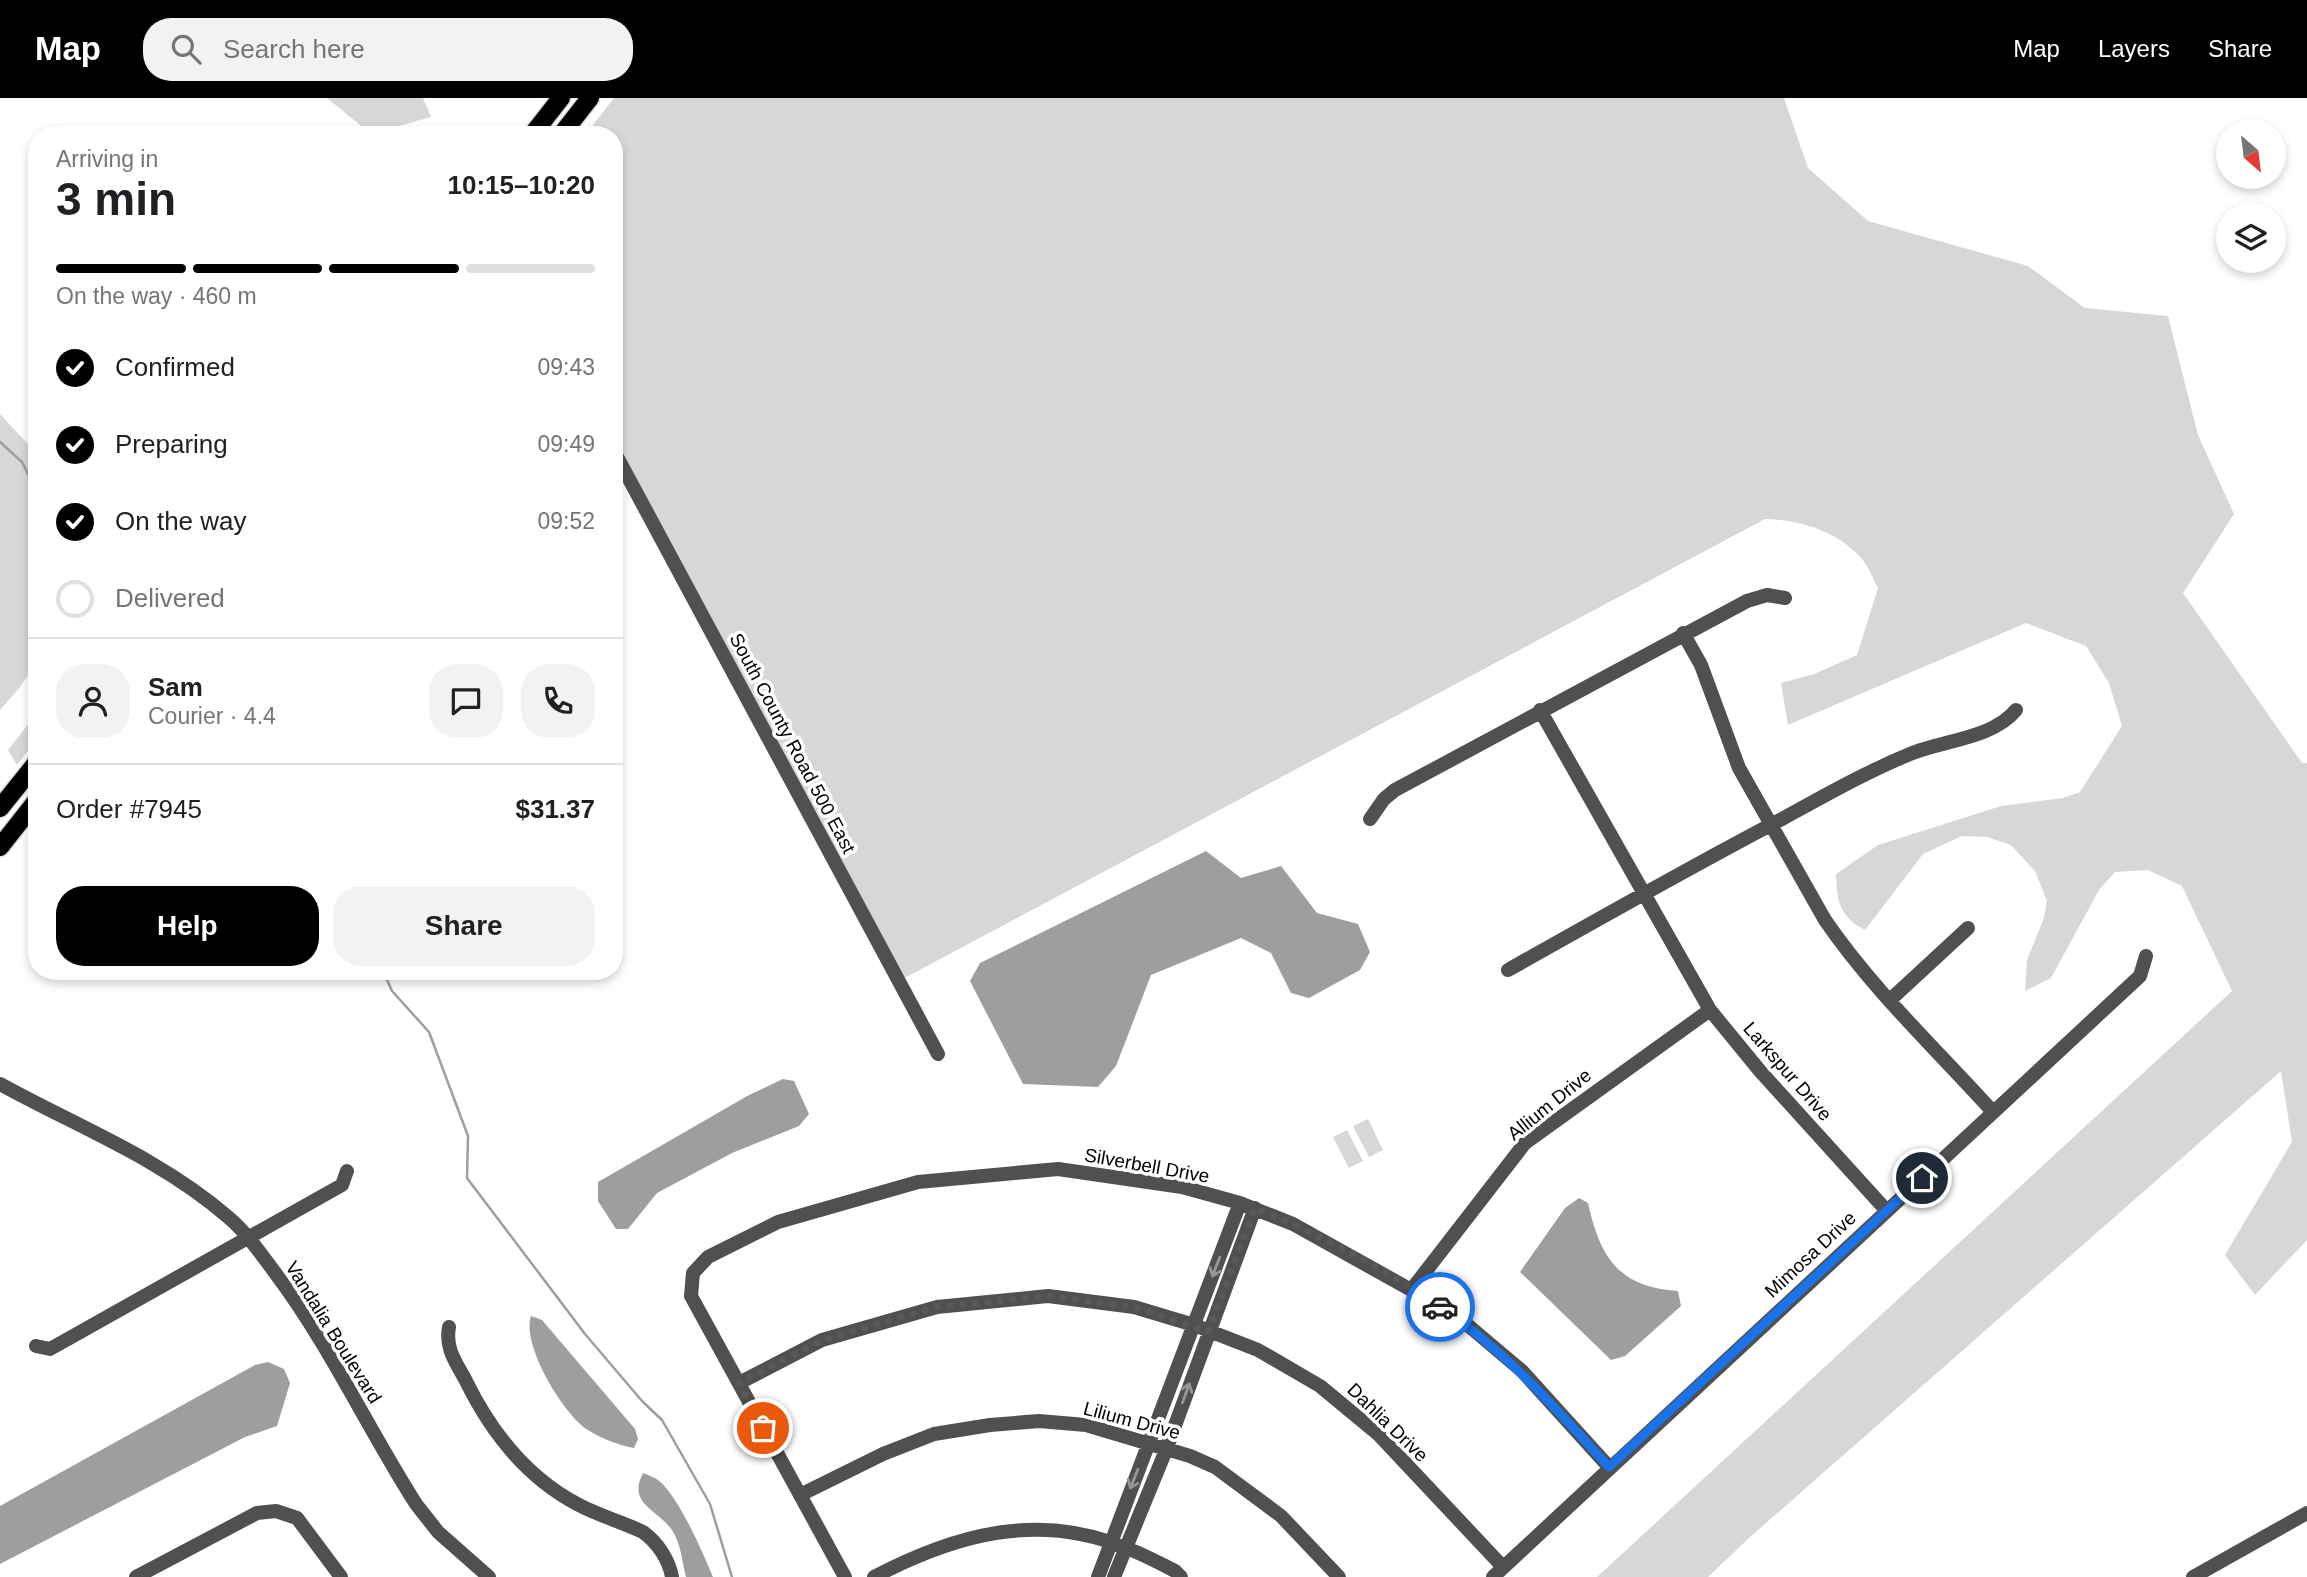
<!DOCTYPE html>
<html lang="en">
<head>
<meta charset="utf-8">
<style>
  body { margin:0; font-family:Helvetica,sans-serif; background:#f2f2f2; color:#202124; height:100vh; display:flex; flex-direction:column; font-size:26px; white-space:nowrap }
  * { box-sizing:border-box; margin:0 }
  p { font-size:23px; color:#757577 }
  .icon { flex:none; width:38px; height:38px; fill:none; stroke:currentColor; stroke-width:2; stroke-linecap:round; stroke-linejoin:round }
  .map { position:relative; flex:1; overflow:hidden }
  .drawer { position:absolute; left:28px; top:28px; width:595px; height:854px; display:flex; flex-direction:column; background:#fff; border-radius:28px; box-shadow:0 4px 10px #0003 }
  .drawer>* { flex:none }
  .needle { width:46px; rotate:152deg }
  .buttons { position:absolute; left:2216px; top:21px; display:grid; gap:14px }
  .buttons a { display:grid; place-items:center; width:70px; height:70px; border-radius:50%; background:#fff; box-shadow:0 4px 10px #0003; font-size:35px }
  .pin { position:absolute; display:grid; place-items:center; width:60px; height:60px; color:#fff; margin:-30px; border:4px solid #fff; border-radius:50%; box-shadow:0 2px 7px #0007 }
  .courier { position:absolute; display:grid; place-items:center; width:70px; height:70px; margin:-35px; border:5px solid #1a73e8; border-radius:50%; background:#fff; color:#222; box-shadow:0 2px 9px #0007 }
  .summary em { font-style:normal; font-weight:600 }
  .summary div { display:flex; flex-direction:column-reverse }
  .summary { display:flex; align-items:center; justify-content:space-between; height:119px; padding:0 28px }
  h1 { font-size:46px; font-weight:600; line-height:52px }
  .bar { display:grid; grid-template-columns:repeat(4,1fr); gap:10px 7px; align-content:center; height:84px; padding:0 28px }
  .bar i { height:9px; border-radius:5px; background:#e0e0e0 }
  .bar .current { background:#000 }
  .bar p { grid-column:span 4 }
  .line { display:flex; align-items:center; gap:18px; padding:0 28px; border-top:2px solid #e0e0e0 }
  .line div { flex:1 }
  .round { display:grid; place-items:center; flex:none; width:74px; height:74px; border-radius:28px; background:#f2f2f2 }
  ol { padding:0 28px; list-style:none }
  li { display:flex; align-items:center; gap:21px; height:77px }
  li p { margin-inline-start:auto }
  li .icon { padding:7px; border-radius:50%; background:#000; color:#fff; stroke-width:4 }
  li:last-child { color:#757577 }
  li i { width:38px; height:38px; border:4px solid #e0e0e0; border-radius:50% }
  .cta { display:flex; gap:14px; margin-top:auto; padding:14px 28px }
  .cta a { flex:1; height:80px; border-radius:28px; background:#000; color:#fff; font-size:28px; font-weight:600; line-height:80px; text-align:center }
  .cta a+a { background:#f2f2f2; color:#202124 }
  header { display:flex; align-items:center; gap:42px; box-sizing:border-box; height:98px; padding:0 35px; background:#000; color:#fff }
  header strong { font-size:33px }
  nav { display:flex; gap:38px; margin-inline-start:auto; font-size:24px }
  .search { width:490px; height:63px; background:#f2f2f2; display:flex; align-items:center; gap:18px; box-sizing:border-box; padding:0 24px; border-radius:28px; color:#757577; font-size:26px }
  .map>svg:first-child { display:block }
  .green { fill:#d7d7d7 }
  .water { fill:#9e9e9e }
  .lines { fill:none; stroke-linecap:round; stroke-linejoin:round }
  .stream { stroke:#9e9e9e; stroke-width:2.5 }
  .major-casing { stroke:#dbdbdb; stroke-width:21 }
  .minor { stroke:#505050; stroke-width:14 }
  .major { stroke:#000; stroke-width:18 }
  .oneway { stroke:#969696 }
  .done { stroke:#595959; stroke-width:7; stroke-dasharray:0 12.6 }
  .route { stroke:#1a73e8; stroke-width:9 }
  .labels { text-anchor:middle; stroke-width:7; stroke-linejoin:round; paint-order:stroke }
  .street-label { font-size:19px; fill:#000; stroke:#fff }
</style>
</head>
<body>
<header>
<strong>Map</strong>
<div class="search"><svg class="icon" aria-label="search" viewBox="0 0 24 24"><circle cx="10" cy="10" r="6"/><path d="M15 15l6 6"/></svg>Search here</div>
<nav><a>Map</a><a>Layers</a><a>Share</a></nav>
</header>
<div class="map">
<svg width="2307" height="1479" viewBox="0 0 2307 1479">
  <rect width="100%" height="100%" fill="#fff"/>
  <path class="green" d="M327 0H423L431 19 371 36Z
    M614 0H1784L1808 70 1868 123 2028 168 2085 210 2168 218 2198 337 2234 416 2183 495 2302 665H2307V1142L2255 1197 2225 1157 2292 1044 2281 973 1750 1439 1708 1479H1597L2232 893 2182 788 2148 772 2115 774 2099 792 2051 880 2025 893 2027 862 2044 820 2047 803 2035 773 2011 747 1987 739 1962 738 1923 756 1865 832C1839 818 1837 803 1836 776L1878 747 2001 708 2063 700 2080 694 2122 628 2109 585 2086 548 2026 525 1788 627 1781 585 1814 576 1857 557 1878 490C1873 481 1869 469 1862 461 1837 433 1801 422 1765 421L897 884 614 337V37H585Z
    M0 316 37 356V564L20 589 0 612Z
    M37 615V641L17 667 8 652Z
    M1368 1021 1383 1052 1369 1059 1353 1028Z
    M1347 1032 1363 1063 1349 1070 1333 1039Z"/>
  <path class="water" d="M1206 753 1241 780 1281 768 1317 815 1358 826 1370 854 1360 872 1309 900 1291 895 1271 855 1241 840 1151 877 1116 968 1098 989 1023 986 970 883 980 865Z
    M783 981 794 983 809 1016 799 1028 732 1055 657 1095 628 1131H616L598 1103V1084L749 997Z
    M1579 1100 1588 1105C1600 1159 1618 1189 1678 1193L1681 1208 1625 1258 1611 1262 1520 1174 1565 1110Z
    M531 1218 542 1222 635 1331 638 1341 634 1350C618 1347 602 1341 588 1332 563 1316 521 1246 531 1218Z
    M268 1264 284 1271 290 1285 277 1328 245 1339 0 1466V1408L255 1267Z
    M643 1375C648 1377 654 1379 658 1382 678 1397 703 1455 713 1479H686C682 1463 681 1446 672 1432 657 1411 627 1406 643 1375Z"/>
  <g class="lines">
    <path class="stream" d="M0 344 22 364 37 394
      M383 873 392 893 429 934 468 1038 467 1080 585 1236 642 1303 662 1322 710 1406 732 1479"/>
    <defs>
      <path id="major" d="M532 37 561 0
        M561 37 590 0
        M0 710 37 664
        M0 749 37 702"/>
    </defs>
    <use href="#major" class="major-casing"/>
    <path class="minor" d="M614 353 938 956
      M1683 535 1701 567 1739 670 1825 822C1873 892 1937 952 1993 1014
      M1540 612 1710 912 1760 973 1886 1112
      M1370 721 1384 701 1395 692 1747 503 1767 497 1785 500
      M1508 872C1599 821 1690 769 1782 721 1824 698 1866 674 1910 656 1943 642 1992 641 2016 612
      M1890 902 1968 830
      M0 986C78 1029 160 1060 228 1119 247 1135 261 1156 276 1176 330 1248 368 1331 416 1406L438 1434 489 1479
      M1412 1191 1525 1045 1710 912
      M449 1229C445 1251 456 1264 466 1283 492 1336 527 1380 579 1407 600 1418 622 1424 643 1434 658 1445 669 1462 672 1479
      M36 1248 50 1251 342 1087 347 1073
      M739 1285 822 1242 937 1209 1048 1198 1134 1209 1194 1227 1258 1252 1320 1288 1378 1336 1503 1469
      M800 1397 883 1356 934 1336 990 1327 1039 1323 1086 1327 1190 1358 1215 1369 1281 1418 1339 1479
      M136 1479 257 1415 276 1413 297 1420 341 1479
      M845 1479 691 1198 693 1175 708 1159 778 1124 918 1084 1058 1071 1182 1089 1240 1105 1293 1126 1431 1203 1470 1229 1522 1273 1609 1369
      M874 1479C954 1437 1038 1413 1126 1450 1143 1456 1159 1465 1175 1473L1181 1479
      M1098 1479 1240 1105
      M1114 1479 1166 1352 1255 1110
      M1493 1479 2140 878 2146 858
      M2193 1479 2307 1415"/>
    <use href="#major" class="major"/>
  </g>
  <defs><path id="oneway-shaft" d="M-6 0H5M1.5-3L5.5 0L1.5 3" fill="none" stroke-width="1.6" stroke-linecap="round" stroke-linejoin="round" transform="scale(1.75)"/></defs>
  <g class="oneway">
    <use href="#oneway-shaft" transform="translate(1216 1169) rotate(111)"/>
    <use href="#oneway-shaft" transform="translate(1186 1295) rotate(-70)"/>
    <use href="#oneway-shaft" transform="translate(1134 1381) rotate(112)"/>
  </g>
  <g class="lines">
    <path class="done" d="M763 1330 739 1285 822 1242 937 1209 1048 1198 1134 1209 1208 1234 1255 1110C1319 1136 1383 1170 1440 1209"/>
    <path class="route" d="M1440 1209C1507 1254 1555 1310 1609 1369L1922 1080"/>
  </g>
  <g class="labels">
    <g class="street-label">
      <text transform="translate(793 645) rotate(62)" y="7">South County Road 500 East</text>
      <text transform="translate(1788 973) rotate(49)" y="7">Larkspur Drive</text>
      <text transform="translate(1549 1006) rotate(-39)" y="7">Allium Drive</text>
      <text transform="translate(1147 1067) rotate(10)" y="7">Silverbell Drive</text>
      <text transform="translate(1810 1156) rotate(-43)" y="7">Mimosa Drive</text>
      <text transform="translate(334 1234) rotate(58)" y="7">Vandalia Boulevard</text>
      <text transform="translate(1132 1322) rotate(15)" y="7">Lilium Drive</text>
      <text transform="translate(1388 1324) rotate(44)" y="7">Dahlia Drive</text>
    </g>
  </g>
</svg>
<div class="buttons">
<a><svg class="needle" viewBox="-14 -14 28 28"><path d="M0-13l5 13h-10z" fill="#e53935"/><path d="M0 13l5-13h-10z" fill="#757577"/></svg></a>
<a><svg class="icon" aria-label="layers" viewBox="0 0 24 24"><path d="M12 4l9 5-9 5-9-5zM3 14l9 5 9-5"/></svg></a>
</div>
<div class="pin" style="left:763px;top:1330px;background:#ea580c"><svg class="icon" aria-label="bag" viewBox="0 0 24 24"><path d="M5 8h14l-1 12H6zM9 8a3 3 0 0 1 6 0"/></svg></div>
<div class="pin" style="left:1922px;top:1080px;background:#1f2937"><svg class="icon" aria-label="home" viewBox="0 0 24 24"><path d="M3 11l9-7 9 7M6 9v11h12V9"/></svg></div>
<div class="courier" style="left:1440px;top:1209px"><svg class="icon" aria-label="car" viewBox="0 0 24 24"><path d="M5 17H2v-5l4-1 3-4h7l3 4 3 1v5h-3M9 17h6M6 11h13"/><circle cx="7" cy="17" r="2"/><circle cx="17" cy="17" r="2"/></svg></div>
<section class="drawer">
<div class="summary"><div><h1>3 min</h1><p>Arriving in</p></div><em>10:15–10:20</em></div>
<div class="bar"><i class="current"></i><i class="current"></i><i class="current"></i><i></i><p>On the way · 460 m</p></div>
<ol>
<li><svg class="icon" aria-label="check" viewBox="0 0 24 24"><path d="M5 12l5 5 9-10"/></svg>Confirmed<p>09:43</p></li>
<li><svg class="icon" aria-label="check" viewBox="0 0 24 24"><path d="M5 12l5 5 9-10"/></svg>Preparing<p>09:49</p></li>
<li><svg class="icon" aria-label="check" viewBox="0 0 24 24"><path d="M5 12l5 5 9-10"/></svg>On the way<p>09:52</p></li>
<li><i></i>Delivered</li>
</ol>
<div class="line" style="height:126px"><a class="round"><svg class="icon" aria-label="person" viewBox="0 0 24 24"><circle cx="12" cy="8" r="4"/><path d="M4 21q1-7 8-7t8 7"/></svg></a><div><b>Sam</b><p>Courier · 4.4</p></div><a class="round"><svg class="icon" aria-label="chat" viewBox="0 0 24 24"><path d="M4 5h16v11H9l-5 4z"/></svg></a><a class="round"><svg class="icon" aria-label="phone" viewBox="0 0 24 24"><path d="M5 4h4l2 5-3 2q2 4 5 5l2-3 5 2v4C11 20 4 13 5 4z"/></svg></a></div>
<div class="line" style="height:91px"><div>Order #7945</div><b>$31.37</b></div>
<div class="cta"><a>Help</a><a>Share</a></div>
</section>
</div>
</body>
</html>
